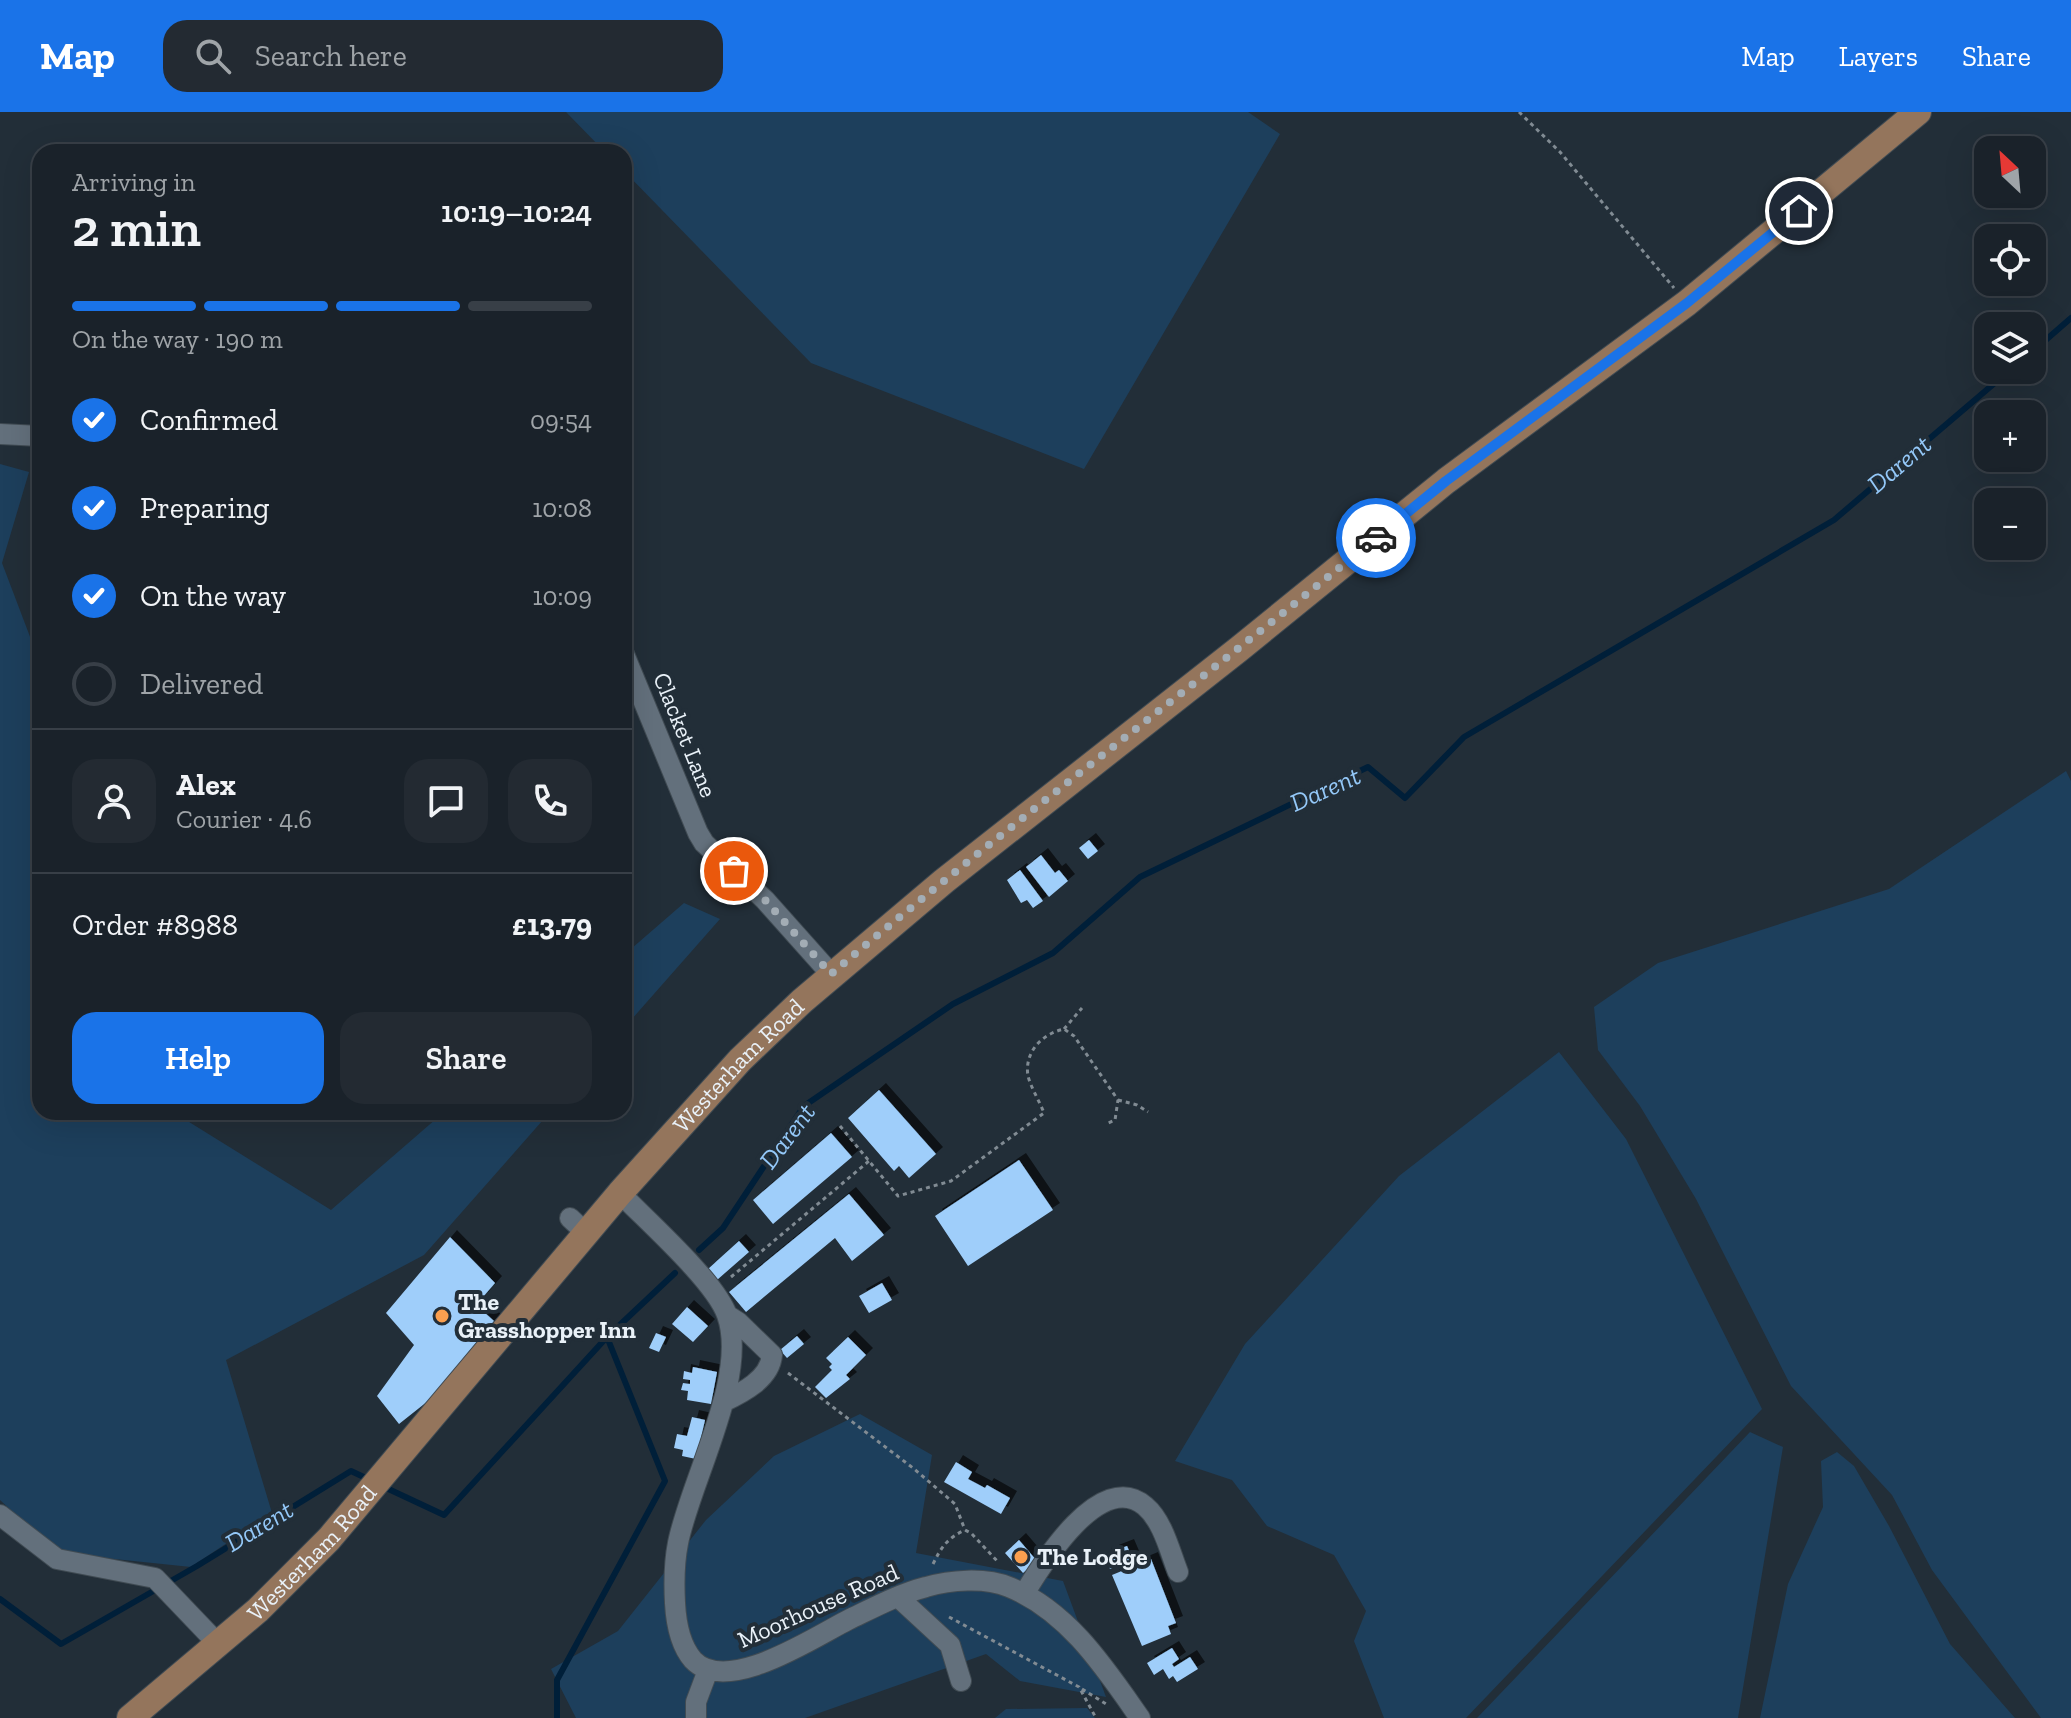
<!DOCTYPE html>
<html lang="en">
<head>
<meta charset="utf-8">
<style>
  body { margin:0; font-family:"Zilla Slab",serif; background:#232a32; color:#f1f3f6; height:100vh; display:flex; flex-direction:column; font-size:30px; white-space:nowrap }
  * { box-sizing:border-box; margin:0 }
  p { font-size:26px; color:#9fa4a8 }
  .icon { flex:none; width:44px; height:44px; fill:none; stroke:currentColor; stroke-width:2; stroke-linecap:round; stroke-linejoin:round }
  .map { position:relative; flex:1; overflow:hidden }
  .details { position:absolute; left:32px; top:32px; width:600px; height:976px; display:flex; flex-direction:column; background:#1a222a; border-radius:24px; box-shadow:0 8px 32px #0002,0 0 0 2px #383f47 }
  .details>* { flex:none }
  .needle { width:52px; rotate:334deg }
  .tools { position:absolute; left:1974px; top:24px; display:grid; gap:16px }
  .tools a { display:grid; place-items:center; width:72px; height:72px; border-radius:16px; background:#1a222a; box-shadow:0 8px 32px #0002,0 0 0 2px #383f47; font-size:40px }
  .pin { position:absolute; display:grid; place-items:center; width:68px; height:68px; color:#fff; margin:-34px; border:4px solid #fff; border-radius:50%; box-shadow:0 2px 8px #0007 }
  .courier { position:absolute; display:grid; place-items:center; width:80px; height:80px; margin:-40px; border:6px solid #1a73e8; border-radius:50%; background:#fff; color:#222; box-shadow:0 2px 10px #0007 }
  .head em { font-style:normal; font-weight:600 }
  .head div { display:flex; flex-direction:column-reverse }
  .head { display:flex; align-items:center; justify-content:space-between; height:136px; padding:0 40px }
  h1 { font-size:52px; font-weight:600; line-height:60px }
  .bar { display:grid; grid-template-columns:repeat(4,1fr); gap:12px 8px; align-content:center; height:96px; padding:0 40px }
  .bar i { height:10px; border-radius:6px; background:#383f47 }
  .bar .current { background:#1a73e8 }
  .bar p { grid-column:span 4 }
  .line { display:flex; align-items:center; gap:20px; padding:0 40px; border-top:2px solid #383f47 }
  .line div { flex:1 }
  .round { display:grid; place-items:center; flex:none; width:84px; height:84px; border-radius:24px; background:#232a32 }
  ol { padding:0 40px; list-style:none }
  li { display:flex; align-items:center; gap:24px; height:88px }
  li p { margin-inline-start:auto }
  li .icon { padding:8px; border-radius:50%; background:#1a73e8; color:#fff; stroke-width:4 }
  li:last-child { color:#9fa4a8 }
  li i { width:44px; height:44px; border:4px solid #383f47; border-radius:50% }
  .primary-button { display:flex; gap:16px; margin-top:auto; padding:16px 40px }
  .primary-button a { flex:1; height:92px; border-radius:24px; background:#1a73e8; color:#fff; font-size:32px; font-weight:600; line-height:92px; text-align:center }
  .primary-button a+a { background:#232a32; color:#f1f3f6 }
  header { display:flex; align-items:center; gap:48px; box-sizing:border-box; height:112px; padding:0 40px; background:#1a73e8; color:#fff }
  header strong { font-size:38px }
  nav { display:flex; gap:44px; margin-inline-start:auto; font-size:28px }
  .search { width:560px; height:72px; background:#232a32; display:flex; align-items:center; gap:20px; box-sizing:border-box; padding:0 28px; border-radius:24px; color:#9fa4a8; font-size:30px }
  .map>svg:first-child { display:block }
  .green { fill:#1d3f5c }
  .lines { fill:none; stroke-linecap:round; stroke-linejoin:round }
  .stream { stroke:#001f39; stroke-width:6 }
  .building { fill:#9fcefa; filter:url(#shadow) }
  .minor-casing { stroke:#404b53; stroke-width:22 }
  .major-casing { stroke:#404b53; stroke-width:28 }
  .path { stroke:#818b93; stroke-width:3; stroke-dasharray:4 4; stroke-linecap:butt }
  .minor { stroke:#63707c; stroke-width:20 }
  .major { stroke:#94755c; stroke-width:26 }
  .done { stroke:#a3adb5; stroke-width:8; stroke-dasharray:0 14.4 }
  .route { stroke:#1a73e8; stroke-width:10 }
  .poi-dot { fill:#fa9f4f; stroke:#222e38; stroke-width:3 }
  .labels { text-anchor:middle; stroke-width:8; stroke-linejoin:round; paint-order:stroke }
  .street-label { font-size:24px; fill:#e9f1f8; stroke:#222e38 }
  .poi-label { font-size:24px; font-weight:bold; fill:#e9f1f8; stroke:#222e38; text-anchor:start }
  .water-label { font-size:26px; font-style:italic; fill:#94c8f8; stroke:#222e38 }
</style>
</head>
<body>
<header>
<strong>Map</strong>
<div class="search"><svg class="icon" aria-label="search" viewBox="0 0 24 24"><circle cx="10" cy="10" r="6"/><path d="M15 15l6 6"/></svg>Search here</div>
<nav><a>Map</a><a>Layers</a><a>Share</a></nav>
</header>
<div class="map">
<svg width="2071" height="1606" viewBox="0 0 2071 1606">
  <defs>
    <filter id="shadow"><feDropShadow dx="7" dy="-7" stdDeviation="0" flood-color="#0009"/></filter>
  </defs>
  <rect width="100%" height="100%" fill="#222e38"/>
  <path class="green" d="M566 0H1248L1280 22 1084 357 811 251 624 59V40H605Z
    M0 352 29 360 2 451 40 551V1000H173L331 1098 444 1000H550L424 1143 226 1248 272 1401 191 1455 57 1441 0 1388Z
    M2066 659 2071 669V1606H2041L1932 1458 1892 1383 1791 1274 1696 1087 1640 994 1598 938 1594 895 1658 851 1889 777Z
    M684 791 720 807 624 916V843Z
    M1559 940 1626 1027 1762 1297 1466 1606H1384L1354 1529 1366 1499 1334 1443 1267 1414 1232 1368 1175 1349 1245 1232 1399 1064Z
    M860 1302 932 1343 916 1441 1063 1469 1106 1585 1020 1569 986 1542 805 1606H576L551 1557 618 1519 706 1408 774 1344Z
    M1750 1320 1783 1335 1738 1606H1477Z
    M1837 1340 1854 1354 1889 1414 1950 1532 2015 1606H1760L1788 1472 1823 1395 1821 1349Z
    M1087 1596 1095 1606H995L1006 1597Z"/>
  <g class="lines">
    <path class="stream" d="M2032 240 2071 206
      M699 1138 723 1116 804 994 953 892 1053 841 1140 765 1368 655 1405 686 1464 625 1834 408 2010 258
      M382 1374 444 1403 607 1225 675 1161
      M0 1487 61 1532 197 1454 351 1359 368 1367
      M557 1606V1568L665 1369 607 1225"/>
  </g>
  <path class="building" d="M1089 728 1098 739 1088 747 1079 736Z
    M1041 743 1055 761 1059 758 1068 769 1049 785 1026 755Z
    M1020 758 1043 789 1033 796 1027 788 1021 791 1007 768Z
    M879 978 936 1042 909 1066 899 1054 894 1059 848 1006Z
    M831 1021 852 1045 773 1112 753 1088Z
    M1019 1048 1053 1098 968 1154 935 1104Z
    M849 1082 884 1123 852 1149 835 1126 746 1200 729 1180Z
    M450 1125 495 1171 476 1193 494 1209 428 1289 399 1312 377 1284 414 1233 386 1201Z
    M739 1129 749 1140 717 1168 708 1157Z
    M882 1171 892 1188 869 1201 859 1184Z
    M687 1195 708 1214 693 1230 672 1212Z
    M656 1221 666 1225 659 1240 649 1236Z
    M797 1224 804 1232 787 1246 780 1238Z
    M848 1225 866 1243 846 1263 850 1267 826 1286 815 1275 832 1258 829 1255 832 1252 826 1246Z
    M693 1255 717 1260 711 1292 687 1288 688 1279 681 1278 683 1271 690 1272V1268L683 1267 684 1259 692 1261Z
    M692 1305 705 1308 696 1347 682 1344 683 1338 674 1336 677 1322 687 1324Z
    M956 1350 972 1360 968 1367 985 1376 987 1373 1010 1386 1001 1402 944 1370Z
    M1019 1428 1037 1449 1023 1461 1005 1441Z
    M1127 1434 1133 1448 1110 1457 1104 1443Z
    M1151 1447 1176 1511 1168 1514 1171 1522 1142 1534 1112 1463Z
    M1172 1536 1179 1547 1172 1552 1174 1555 1190 1545 1198 1557 1177 1570 1173 1564 1169 1567 1163 1557 1154 1563 1147 1551Z"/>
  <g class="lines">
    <defs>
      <path id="minor" d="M0 322 40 324
        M624 542 698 721 704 731 765 788 831 862
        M620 1081C647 1109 715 1169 727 1203 749 1265 690 1369 678 1431 674 1451 674 1472 675 1491 676 1510 680 1533 693 1548 727 1584 814 1525 848 1508 873 1496 899 1482 926 1475 950 1468 985 1465 1009 1475 1068 1499 1105 1556 1140 1606
        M570 1106 586 1121
        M723 1290C742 1281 770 1267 772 1243L738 1210 727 1203
        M0 1403 57 1447 155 1466 219 1533
        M1024 1482C1042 1452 1101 1356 1145 1394 1163 1409 1170 1440 1178 1460
        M898 1485 950 1533 961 1569
        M696 1606V1590L708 1558"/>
      <g id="major">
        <path id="s1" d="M130 1606 258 1498 329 1427 620 1081 740 948 802 889 944 769 1239 537 1446 369 1687 191 1918 0"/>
      </g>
    </defs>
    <use href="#minor" class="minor-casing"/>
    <use href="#major" class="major-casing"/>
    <path class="path" d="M1519 0 1560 40 1674 176
      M1064 917 1082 896
      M1118 988 1137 993 1148 1000
      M840 1014 898 1084 951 1069 1044 1001C1040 990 1031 976 1028 964 1024 940 1042 922 1064 917L1074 924 1118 988 1115 1008 1106 1012
      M731 1165 869 1049
      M788 1261 913 1356 955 1392 965 1418
      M933 1452C941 1436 947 1426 965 1418L971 1421 999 1451
      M949 1505 1079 1575 1096 1606
      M1082 1577 1106 1592"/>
    <use href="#minor" class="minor"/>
    <use href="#major" class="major"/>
  </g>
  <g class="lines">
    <path class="done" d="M734 759 765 788 831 862C1009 712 1196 573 1376 426"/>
    <path class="route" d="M1376 426 1446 369 1687 191 1799 99"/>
  </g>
  <g class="poi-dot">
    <circle cx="442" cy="1204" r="8"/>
    <circle cx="1021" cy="1445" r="8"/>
  </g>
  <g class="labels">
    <g class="street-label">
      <text transform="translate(685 623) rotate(68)" y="8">Clacket Lane</text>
      <text dy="8" stroke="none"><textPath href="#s1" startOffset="894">Westerham Road</textPath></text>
      <text dy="8" stroke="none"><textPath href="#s1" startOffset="246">Westerham Road</textPath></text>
      <text transform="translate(818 1494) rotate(-24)" y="8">Moorhouse Road</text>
    </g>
    <g class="poi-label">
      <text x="458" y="1198">The<tspan x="458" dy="28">Grasshopper Inn</tspan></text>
      <text x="1037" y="1453">The Lodge</text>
    </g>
    <g class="water-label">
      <text transform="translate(1899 352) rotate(-40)" y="9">Darent</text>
      <text transform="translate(1325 677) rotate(-24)" y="9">Darent</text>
      <text transform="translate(787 1024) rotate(-53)" y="9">Darent</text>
      <text transform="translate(259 1414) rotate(-31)" y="9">Darent</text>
    </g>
  </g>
</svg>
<div class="tools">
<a><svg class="needle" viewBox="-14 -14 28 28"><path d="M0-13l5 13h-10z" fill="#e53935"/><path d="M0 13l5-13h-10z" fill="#9fa4a8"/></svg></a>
<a><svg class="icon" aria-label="locate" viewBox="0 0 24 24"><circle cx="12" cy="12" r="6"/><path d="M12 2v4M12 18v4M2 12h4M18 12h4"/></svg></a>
<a><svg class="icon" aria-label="layers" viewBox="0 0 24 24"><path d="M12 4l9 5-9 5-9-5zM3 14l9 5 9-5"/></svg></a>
<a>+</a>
<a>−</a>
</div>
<div class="pin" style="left:734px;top:759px;background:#ea580c"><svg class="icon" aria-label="bag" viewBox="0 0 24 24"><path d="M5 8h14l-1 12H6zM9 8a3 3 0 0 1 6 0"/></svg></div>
<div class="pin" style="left:1799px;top:99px;background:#1f2937"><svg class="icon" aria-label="home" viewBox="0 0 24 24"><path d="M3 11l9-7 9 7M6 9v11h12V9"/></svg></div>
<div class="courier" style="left:1376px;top:426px"><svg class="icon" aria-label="car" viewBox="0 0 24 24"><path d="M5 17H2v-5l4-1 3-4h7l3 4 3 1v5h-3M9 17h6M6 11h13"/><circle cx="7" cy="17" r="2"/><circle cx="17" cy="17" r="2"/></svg></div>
<section class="details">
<div class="head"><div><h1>2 min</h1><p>Arriving in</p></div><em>10:19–10:24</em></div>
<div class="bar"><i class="current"></i><i class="current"></i><i class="current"></i><i></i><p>On the way · 190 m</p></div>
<ol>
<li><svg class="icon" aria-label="check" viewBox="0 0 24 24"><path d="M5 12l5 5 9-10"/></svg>Confirmed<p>09:54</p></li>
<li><svg class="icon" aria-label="check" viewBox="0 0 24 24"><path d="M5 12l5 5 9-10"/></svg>Preparing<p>10:08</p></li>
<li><svg class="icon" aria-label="check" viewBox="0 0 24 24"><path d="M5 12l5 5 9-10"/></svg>On the way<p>10:09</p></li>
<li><i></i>Delivered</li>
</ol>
<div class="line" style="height:144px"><a class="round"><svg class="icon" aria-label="person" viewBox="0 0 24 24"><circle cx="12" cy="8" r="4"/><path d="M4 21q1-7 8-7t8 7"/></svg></a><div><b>Alex</b><p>Courier · 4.6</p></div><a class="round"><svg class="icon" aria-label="chat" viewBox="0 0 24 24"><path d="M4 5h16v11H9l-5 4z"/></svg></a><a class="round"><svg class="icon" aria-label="phone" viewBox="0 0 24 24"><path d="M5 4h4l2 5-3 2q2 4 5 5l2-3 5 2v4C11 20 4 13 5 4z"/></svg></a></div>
<div class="line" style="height:104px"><div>Order #8988</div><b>£13.79</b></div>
<div class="primary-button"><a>Help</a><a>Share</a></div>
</section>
</div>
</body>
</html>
